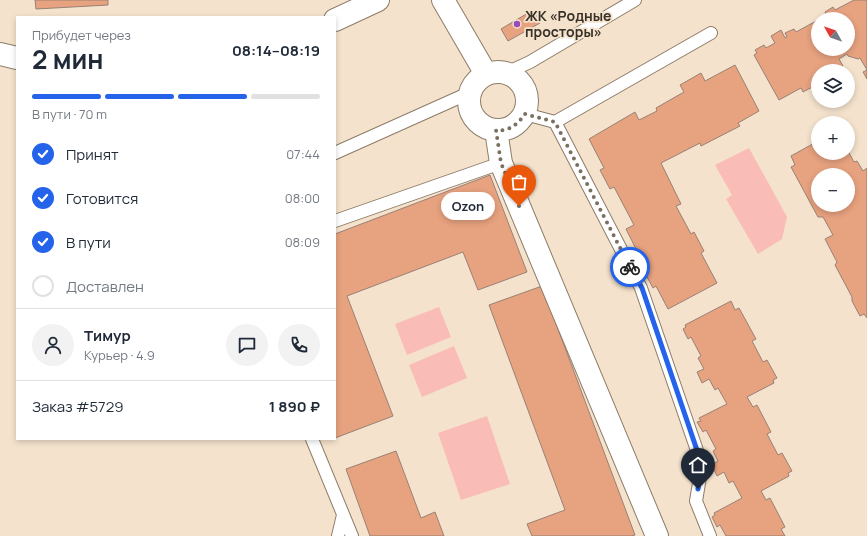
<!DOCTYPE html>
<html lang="ru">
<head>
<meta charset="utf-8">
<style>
  body { margin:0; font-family:Manrope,sans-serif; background:#f2f2f3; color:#1f2937; height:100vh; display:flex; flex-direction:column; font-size:15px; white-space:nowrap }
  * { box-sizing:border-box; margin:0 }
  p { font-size:13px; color:#747a83 }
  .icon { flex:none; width:22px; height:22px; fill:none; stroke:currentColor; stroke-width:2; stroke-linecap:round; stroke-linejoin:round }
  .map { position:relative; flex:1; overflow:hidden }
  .panel { position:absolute; left:16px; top:16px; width:320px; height:424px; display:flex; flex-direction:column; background:#fff; border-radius:0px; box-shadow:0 2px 6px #0003 }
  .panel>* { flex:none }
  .needle { width:26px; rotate:310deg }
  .buttons { position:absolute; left:811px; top:12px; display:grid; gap:8px }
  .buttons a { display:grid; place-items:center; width:44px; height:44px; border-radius:50%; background:#fff; box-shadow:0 2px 6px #0003; font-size:20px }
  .pin { position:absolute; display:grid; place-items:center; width:34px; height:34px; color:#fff; margin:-41px -17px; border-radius:50% 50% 50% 0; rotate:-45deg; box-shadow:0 0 4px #0007 }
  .pin .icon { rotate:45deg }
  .courier { position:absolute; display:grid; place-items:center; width:40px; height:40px; margin:-20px; border:3px solid #2563eb; border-radius:50%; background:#fff; color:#222; box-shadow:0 1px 5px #0007 }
  .bubble { position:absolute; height:28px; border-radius:14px; background:#fff; box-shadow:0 2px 6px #0003; font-size:13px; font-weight:700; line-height:28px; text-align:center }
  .head em { font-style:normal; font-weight:700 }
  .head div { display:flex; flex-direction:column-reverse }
  .head { display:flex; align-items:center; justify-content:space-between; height:68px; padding:0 16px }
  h1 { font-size:26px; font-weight:700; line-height:30px }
  .bar { display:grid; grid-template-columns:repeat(4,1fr); gap:6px 4px; align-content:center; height:48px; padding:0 16px }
  .bar i { height:5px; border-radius:3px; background:#e0e1e3 }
  .bar .active { background:#2563eb }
  .bar p { grid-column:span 4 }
  .line { display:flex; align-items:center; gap:10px; padding:0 16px; border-top:1px solid #e0e1e3 }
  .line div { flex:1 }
  .round { display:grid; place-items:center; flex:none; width:42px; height:42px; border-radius:21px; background:#f2f2f3 }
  ol { padding:0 16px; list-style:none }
  li { display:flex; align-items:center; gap:12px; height:44px }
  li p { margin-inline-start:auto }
  li .icon { padding:4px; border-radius:50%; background:#2563eb; color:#fff; stroke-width:4 }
  li:last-child { color:#747a83 }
  li i { width:22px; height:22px; border:2px solid #e0e1e3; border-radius:50% }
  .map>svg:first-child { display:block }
  .green { fill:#fabcb7 }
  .building { fill:#e7a27f; stroke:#998175; fill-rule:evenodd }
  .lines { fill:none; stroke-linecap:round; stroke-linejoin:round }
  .lane-casing { stroke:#8c7c68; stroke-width:14 }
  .street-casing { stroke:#8c7c68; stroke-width:24 }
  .secondary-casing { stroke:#8c7c68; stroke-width:24 }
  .lane { stroke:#fff; stroke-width:12 }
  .street { stroke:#fff; stroke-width:22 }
  .secondary { stroke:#fff; stroke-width:22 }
  .done { stroke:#7a6f61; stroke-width:4; stroke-dasharray:0 7.2 }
  .route { stroke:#2563eb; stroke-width:5 }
  .poi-dot { fill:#964abc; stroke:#f4e2cc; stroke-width:1.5 }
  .labels { text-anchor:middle; stroke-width:3.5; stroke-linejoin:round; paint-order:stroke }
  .poi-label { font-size:14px; font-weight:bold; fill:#383128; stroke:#f4e2cc; text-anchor:start }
</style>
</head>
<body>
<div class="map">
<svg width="867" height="536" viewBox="0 0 867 536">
  <rect width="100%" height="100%" fill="#f4e2cc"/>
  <path class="green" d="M749 148 787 217 782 239 758 254 726 199 732 195 715 165Z
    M439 307 451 337 407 355 395 324Z
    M454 346 467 378 422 397 409 365Z
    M487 416 510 484 461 500 438 433Z"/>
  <path class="building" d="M35 0H108V5L36 9Z
    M854 0H867V79L863 72 867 70 860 58 858 59 848 56 847 54 839 59 843 66 833 71H818V84L803 92 801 88 779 100 754 55 757 53 755 50 764 45 766 48 775 43 771 36 781 30 785 38 787 37 785 33 794 29 796 32 818 20V49H848V19H820L826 15 825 12 833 7 835 10Z
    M533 10 540 23 508 41 501 29Z
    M735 65 759 111 738 123 740 126 701 146 700 143 661 163 681 204 676 206 691 234 694 232 704 251 701 253 717 283 668 309 656 286 653 288 647 277 639 280 634 269 641 266 635 255 638 253 626 229 634 225 614 187 610 189 600 170 604 168 589 139 635 112 639 120 657 111 656 108 684 92 680 85 701 73 705 81Z
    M818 141V153H848V151L854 162 857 161 863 171 867 168V318L864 314 860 316 852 301V297L835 265 837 262 825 239 833 235 823 217H818L791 167 795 165 791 156ZM818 175H848V205H818Z
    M490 175 527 272 478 290 463 252 347 296 393 416 335 438V234Z
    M542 286 635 535 631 536H532L527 524 565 510 489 305Z
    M731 301 735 310 739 308 756 339 752 341 763 362 767 360 777 378 773 380 774 383 747 397 753 407 757 405 771 432 767 434 778 455 782 453 792 471 788 473 789 476 761 491 766 500 770 498 785 527 781 529 785 536H726L720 525 717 527 712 517 715 515 714 513 742 498 733 481 729 483 724 472 717 476 712 465 718 461 713 451 716 449 706 430 703 432 697 422 701 421 699 418 727 404 718 388 715 390 709 379 702 383 697 372 704 369 698 358 701 356 691 337 688 339 683 329 686 327 685 325Z
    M396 451 421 518 435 512 444 536H370L346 469Z"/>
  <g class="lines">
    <defs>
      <path id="lane" d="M506 73 530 62 635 0
        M525 114 555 122 711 33
        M555 122 641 288 702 465 696 501 710 536
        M335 153 469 93
        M335 221 501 163
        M312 439 352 536
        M338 536 343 515"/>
      <path id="street" d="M443 0 486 74
        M469 101a29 29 0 1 1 58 0a29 29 0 1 1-58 0Z
        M496 130 501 163 657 536"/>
      <path id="secondary" d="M335 20 378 0
        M0 54 17 58"/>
    </defs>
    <use href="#lane" class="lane-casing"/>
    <use href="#street" class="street-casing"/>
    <use href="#secondary" class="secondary-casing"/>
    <use href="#lane" class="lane"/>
    <use href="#street" class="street"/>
    <use href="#secondary" class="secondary"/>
  </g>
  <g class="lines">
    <path class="done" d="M519 206 501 163 496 130C509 132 518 124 525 114L555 122 630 267"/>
    <path class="route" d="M630 267 642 288 702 465 698 489"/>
  </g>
  <circle class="poi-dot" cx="517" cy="24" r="4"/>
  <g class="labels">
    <g class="poi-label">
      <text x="525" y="21">ЖК «Родные<tspan x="525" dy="16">просторы»</tspan></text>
    </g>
  </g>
</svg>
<div class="buttons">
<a><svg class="needle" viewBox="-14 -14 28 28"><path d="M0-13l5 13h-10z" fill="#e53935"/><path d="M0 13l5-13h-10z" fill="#747a83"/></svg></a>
<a><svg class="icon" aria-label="layers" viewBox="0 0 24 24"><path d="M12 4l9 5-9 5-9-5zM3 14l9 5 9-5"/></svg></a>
<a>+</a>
<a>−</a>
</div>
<div class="pin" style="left:519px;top:206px;background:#ea580c"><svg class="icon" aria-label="bag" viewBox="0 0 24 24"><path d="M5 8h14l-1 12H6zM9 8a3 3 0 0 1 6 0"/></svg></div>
<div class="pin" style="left:698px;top:489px;background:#1f2937"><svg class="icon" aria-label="home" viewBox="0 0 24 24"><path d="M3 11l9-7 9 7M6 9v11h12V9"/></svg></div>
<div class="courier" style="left:630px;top:267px"><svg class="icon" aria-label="bike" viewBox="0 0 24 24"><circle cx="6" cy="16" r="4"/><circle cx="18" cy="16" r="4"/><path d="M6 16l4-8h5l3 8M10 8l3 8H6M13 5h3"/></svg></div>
<div class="bubble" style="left:441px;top:192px;width:54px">Ozon</div>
<section class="panel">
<div class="head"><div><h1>2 мин</h1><p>Прибудет через</p></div><em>08:14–08:19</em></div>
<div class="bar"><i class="active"></i><i class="active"></i><i class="active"></i><i></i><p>В пути · 70 m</p></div>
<ol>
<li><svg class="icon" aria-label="check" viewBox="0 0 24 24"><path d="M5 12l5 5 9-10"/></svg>Принят<p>07:44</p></li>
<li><svg class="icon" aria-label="check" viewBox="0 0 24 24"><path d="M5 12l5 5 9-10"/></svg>Готовится<p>08:00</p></li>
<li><svg class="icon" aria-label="check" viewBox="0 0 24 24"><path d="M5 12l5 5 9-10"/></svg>В пути<p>08:09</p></li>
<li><i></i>Доставлен</li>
</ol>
<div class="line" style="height:72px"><a class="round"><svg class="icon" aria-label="person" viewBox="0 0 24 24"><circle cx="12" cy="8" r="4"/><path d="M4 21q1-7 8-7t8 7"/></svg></a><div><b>Тимур</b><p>Курьер · 4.9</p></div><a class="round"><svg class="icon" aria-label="chat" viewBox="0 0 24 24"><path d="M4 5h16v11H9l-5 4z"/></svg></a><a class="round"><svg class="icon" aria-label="phone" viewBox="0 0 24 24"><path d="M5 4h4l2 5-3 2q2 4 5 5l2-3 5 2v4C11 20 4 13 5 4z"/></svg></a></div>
<div class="line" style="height:52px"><div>Заказ #5729</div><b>1 890 ₽</b></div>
</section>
</div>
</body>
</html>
